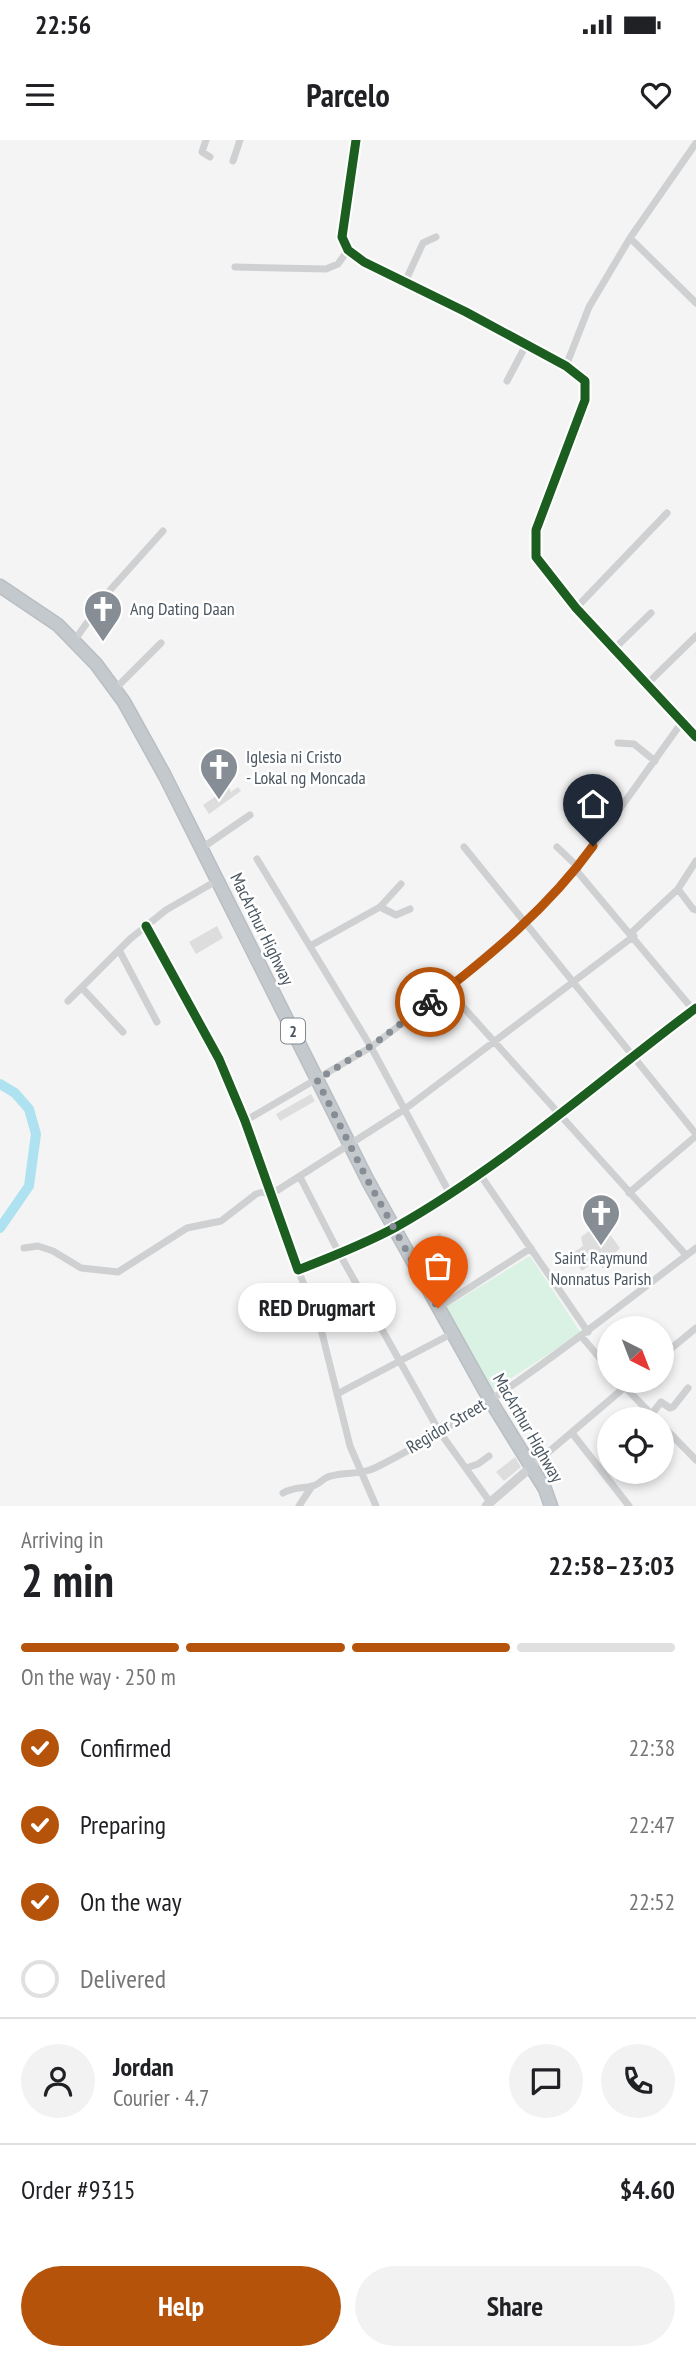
<!DOCTYPE html>
<html lang="en">
<head>
<meta charset="utf-8">
<style>
  body { margin:0; font-family:"PT Sans Narrow",sans-serif; background:#f2f2f2; color:#202124; height:100vh; display:flex; flex-direction:column; font-size:26px; white-space:nowrap }
  * { box-sizing:border-box; margin:0 }
  p { font-size:23px; color:#757577 }
  .icon { flex:none; width:38px; height:38px; fill:none; stroke:currentColor; stroke-width:2; stroke-linecap:round; stroke-linejoin:round }
  .map { position:relative; height:1366px; overflow:hidden }
  .sheet { display:flex; flex-direction:column; background:#fff; flex:1 }
  .sheet>* { flex:none }
  .needle { width:46px; rotate:138deg }
  .buttons { position:absolute; left:597px; top:1176px; display:grid; gap:14px }
  .buttons a { display:grid; place-items:center; width:77px; height:77px; border-radius:50%; background:#fff; box-shadow:0 4px 10px #0003; font-size:35px }
  .pin { position:absolute; display:grid; place-items:center; width:60px; height:60px; color:#fff; margin:-72px -30px; border-radius:50% 50% 50% 0; rotate:-45deg; box-shadow:0 0 7px #0007 }
  .pin .icon { rotate:45deg }
  .courier { position:absolute; display:grid; place-items:center; width:70px; height:70px; margin:-35px; border:5px solid #b45309; border-radius:50%; background:#fff; color:#222; box-shadow:0 2px 9px #0007 }
  .bubble { position:absolute; height:49px; border-radius:24px; background:#fff; box-shadow:0 4px 10px #0003; font-size:23px; font-weight:700; line-height:49px; text-align:center }
  .summary em { font-style:normal; font-weight:700 }
  .summary div { display:flex; flex-direction:column-reverse }
  .summary { display:flex; align-items:center; justify-content:space-between; height:119px; padding:0 21px }
  h1 { font-size:46px; font-weight:700; line-height:52px }
  .bar { display:grid; grid-template-columns:repeat(4,1fr); gap:10px 7px; align-content:center; height:84px; padding:0 21px }
  .bar i { height:9px; border-radius:5px; background:#e0e0e0 }
  .bar .selected { background:#b45309 }
  .bar p { grid-column:span 4 }
  .line { display:flex; align-items:center; gap:18px; padding:0 21px; border-top:2px solid #e0e0e0 }
  .line div { flex:1 }
  .round { display:grid; place-items:center; flex:none; width:74px; height:74px; border-radius:37px; background:#f2f2f2 }
  ol { padding:0 21px; list-style:none }
  li { display:flex; align-items:center; gap:21px; height:77px }
  li p { margin-inline-start:auto }
  li .icon { padding:7px; border-radius:50%; background:#b45309; color:#fff; stroke-width:4 }
  li:last-child { color:#757577 }
  li i { width:38px; height:38px; border:4px solid #e0e0e0; border-radius:50% }
  .cta { display:flex; gap:14px; margin-top:auto; padding:14px 21px }
  .cta a { flex:1; height:80px; border-radius:42px; background:#b45309; color:#fff; font-size:28px; font-weight:700; line-height:80px; text-align:center }
  .cta a+a { background:#f2f2f2; color:#202124 }
  .status { display:flex; justify-content:space-between; align-items:center; height:49px; padding:0 35px; background:#fff; direction:ltr }
  .status svg { height:19px; fill:currentColor }
  header { display:flex; justify-content:space-between; align-items:center; height:91px; padding:0 21px; background:#fff; font-size:32px; font-weight:700 }
  .map>svg:first-child { display:block }
  .green { fill:#d9f2e3 }
  .lines { fill:none; stroke-linecap:round; stroke-linejoin:round }
  .river { stroke:#aee2f0; stroke-width:10 }
  .building { fill:#ddddde }
  .trunk-casing { stroke:#b9bec3; stroke-width:15 }
  .minor { stroke:#ced0d2; stroke-width:7 }
  .tertiary { stroke:#ced0d2; stroke-width:9 }
  .trunk { stroke:#c4c9cd; stroke-width:12 }
  .cycleway-casing { stroke:#fff; stroke-width:13 }
  .cycleway { stroke:#1b5e20; stroke-width:9 }
  .done { stroke:#868d94; stroke-width:7; stroke-dasharray:0 12.6 }
  .route { stroke:#b45309; stroke-width:9 }
  .labels { text-anchor:middle; stroke-width:5; stroke-linejoin:round; paint-order:stroke }
  .shield { fill:#fff; stroke:#808990; stroke-width:2 }
  .shield-label { font-size:16px; font-weight:bold; fill:#4a5661 }
  .poi-label { font-size:18px; fill:#4a5661; stroke:#fff; text-anchor:start }
  .street-label { font-size:18px; fill:#4a5661; stroke:#fff }
</style>
</head>
<body>
<div class="status"><b>22:56</b><svg viewBox="0 0 49 12"><path d="M0 12V9h3v3zM5 12V6h3v6zM10 12V3h3v9zM15 12V0h3v12zM26 1h20v11H26zM47 4h2v5h-2z"/></svg></div>
<header><svg class="icon" aria-label="menu" viewBox="0 0 24 24"><path d="M4 6h16M4 12h16M4 18h16"/></svg>Parcelo<svg class="icon" aria-label="heart" viewBox="0 0 24 24"><path d="M12 20l-8-8c-3-5 5-10 8-4 3-6 11-1 8 4z"/></svg></header>
<div class="map">
<svg width="696" height="1366" viewBox="0 0 696 1366">
  <rect width="100%" height="100%" fill="#f4f4f4"/>
  <path class="green" d="M530 1116 581 1193 493 1250 445 1168Z"/>
  <g class="lines">
    <path class="river" d="M0 944 15 953 29 969 36 994 29 1046 0 1088"/>
  </g>
  <path class="building" d="M229 647 231 652 238 647 241 651 209 674 203 665Z
    M217 786 223 798 196 814 189 802Z
    M311 954 315 961 280 981 276 974Z
    M597 1085 599 1088 603 1085 620 1108 615 1113 618 1117 603 1128 599 1123 595 1126 591 1124 582 1131 570 1115 583 1106 581 1097Z
    M440 1093 449 1109 453 1107 464 1130 455 1136 432 1098Z
    M515 1317 521 1327 504 1341 496 1332Z"/>
  <g class="lines">
    <defs>
      <path id="trunk" d="M0 446 58 485 96 524 124 562 165 636 368 1041 490 1260 545 1349 551 1366"/>
    </defs>
    <use href="#trunk" class="trunk-casing"/>
    <path class="minor" d="M206 0 202 12 210 17
      M233 21 240 0
      M630 98 696 3
      M235 127 326 129 338 124 348 110
      M405 142 423 103 436 97
      M566 226 589 167 630 98 696 163
      M507 241 526 205
      M576 468 667 373
      M74 501 111 449 163 391
      M614 509 651 473
      M647 544 696 496
      M115 549 161 503
      M618 603 634 604 655 621
      M464 707 696 994
      M557 707 578 727
      M202 708 250 675
      M257 719 371 907 450 1054
      M696 721 678 749 693 769 696 770
      M576 730 695 872
      M380 767 396 775 410 769
      M146 786 219 919 245 981 298 1130 394 1088
      M631 793 678 749
      M310 806 380 767 401 744
      M119 810 157 882
      M82 848 123 892
      M447 849 686 1115
      M68 861 130 799 166 770 218 740
      M245 981 371 907 447 849 527 781 576 730 682 582
      M479 1033 588 1192
      M300 1037 339 1113 439 1291 490 1362
      M629 1053 696 996
      M24 1108 38 1106 53 1111 81 1128 118 1132 187 1088 221 1081 256 1054 263 1052 270 1055 405 969 634 796
      M298 1130 319 1181 350 1306 376 1366
      M438 1168 531 1108
      M582 1197 609 1229
      M662 1216 696 1188
      M619 1241 656 1279
      M337 1254 453 1193
      M651 1275 661 1262 670 1268 673 1267 688 1248
      M662 1285 696 1320
      M572 1293 629 1366
      M531 1327 632 1241
      M466 1328 478 1324 489 1316
      M283 1353C295 1346 301 1349 313 1346 320 1344 324 1337 331 1336 349 1331 359 1336 377 1327 493 1268 593 1186 696 1108
      M299 1366 312 1346"/>
    <path class="tertiary" d="M356 0 342 97 348 110 364 122 466 172 566 226 585 241V260L536 390V417L576 468 696 597
      M394 1088C501 1023 596 943 696 868
      M486 1366 531 1327"/>
    <use href="#trunk" class="trunk"/>
    <defs>
      <path id="cycleway" d="M356 0 342 97 348 110 364 122 466 172 566 226 585 241V260L536 390V417L576 468 696 597
        M146 786 219 919 245 981 298 1130C331 1117 365 1104 396 1087 504 1026 597 942 696 868"/>
    </defs>
    <use href="#cycleway" class="cycleway-casing"/>
    <use href="#cycleway" class="cycleway"/>
  </g>
  <g class="lines">
    <path class="done" d="M430 862 371 906 317 940 368 1041 438 1168"/>
    <path class="route" d="M430 862C490 816 549 767 593 706"/>
  </g>
  <defs>
    <symbol id="church-pin" viewBox="-11 -11 22 30"><path d="M0 17L-7.5 6A9.5 9.5 0 1 1 7.5 6Z" fill="#868d94" stroke="#fff"/><path d="M-1.2-6h2.4v3.5h3.3v2.4h-3.3V6h-2.4V-.1h-3.3v-2.4h3.3Z" fill="#fff"/></symbol>
  </defs>
  <g fill-rule="evenodd">
    <use href="#church-pin" x="81" y="447" width="44" height="60"/>
    <use href="#church-pin" x="197" y="605" width="44" height="60"/>
    <use href="#church-pin" x="579" y="1051" width="44" height="60"/>
  </g>
  <g class="labels">
    <rect class="shield" x="281" y="878.5" width="24" height="25" rx="5"/>
    <g class="shield-label">
      <text x="293" y="897">2</text>
    </g>
    <g class="poi-label">
      <text x="130" y="475">Ang Dating Daan</text>
      <text x="246" y="623">Iglesia ni Cristo<tspan x="246" dy="21">- Lokal ng Moncada</tspan></text>
      <text x="601" y="1124" text-anchor="middle">Saint Raymund<tspan x="601" dy="21">Nonnatus Parish</tspan></text>
    </g>
    <g class="street-label">
      <text transform="translate(262 789) rotate(64)" y="6">MacArthur Highway</text>
      <text transform="translate(446 1286) rotate(-31)" y="6">Regidor Street</text>
      <text transform="translate(528 1288) rotate(60)" y="6">MacArthur Highway</text>
    </g>
  </g>
</svg>
<div class="buttons">
<a><svg class="needle" viewBox="-14 -14 28 28"><path d="M0-13l5 13h-10z" fill="#e53935"/><path d="M0 13l5-13h-10z" fill="#757577"/></svg></a>
<a><svg class="icon" aria-label="locate" viewBox="0 0 24 24"><circle cx="12" cy="12" r="6"/><path d="M12 2v4M12 18v4M2 12h4M18 12h4"/></svg></a>
</div>
<div class="pin" style="left:438px;top:1168px;background:#ea580c"><svg class="icon" aria-label="bag" viewBox="0 0 24 24"><path d="M5 8h14l-1 12H6zM9 8a3 3 0 0 1 6 0"/></svg></div>
<div class="pin" style="left:593px;top:706px;background:#1f2937"><svg class="icon" aria-label="home" viewBox="0 0 24 24"><path d="M3 11l9-7 9 7M6 9v11h12V9"/></svg></div>
<div class="courier" style="left:430px;top:862px"><svg class="icon" aria-label="bike" viewBox="0 0 24 24"><circle cx="6" cy="16" r="4"/><circle cx="18" cy="16" r="4"/><path d="M6 16l4-8h5l3 8M10 8l3 8H6M13 5h3"/></svg></div>
<div class="bubble" style="left:238px;top:1143px;width:158px">RED Drugmart</div>
</div>
<section class="sheet">
<div class="summary"><div><h1>2 min</h1><p>Arriving in</p></div><em>22:58–23:03</em></div>
<div class="bar"><i class="selected"></i><i class="selected"></i><i class="selected"></i><i></i><p>On the way · 250 m</p></div>
<ol>
<li><svg class="icon" aria-label="check" viewBox="0 0 24 24"><path d="M5 12l5 5 9-10"/></svg>Confirmed<p>22:38</p></li>
<li><svg class="icon" aria-label="check" viewBox="0 0 24 24"><path d="M5 12l5 5 9-10"/></svg>Preparing<p>22:47</p></li>
<li><svg class="icon" aria-label="check" viewBox="0 0 24 24"><path d="M5 12l5 5 9-10"/></svg>On the way<p>22:52</p></li>
<li><i></i>Delivered</li>
</ol>
<div class="line" style="height:126px"><a class="round"><svg class="icon" aria-label="person" viewBox="0 0 24 24"><circle cx="12" cy="8" r="4"/><path d="M4 21q1-7 8-7t8 7"/></svg></a><div><b>Jordan</b><p>Courier · 4.7</p></div><a class="round"><svg class="icon" aria-label="chat" viewBox="0 0 24 24"><path d="M4 5h16v11H9l-5 4z"/></svg></a><a class="round"><svg class="icon" aria-label="phone" viewBox="0 0 24 24"><path d="M5 4h4l2 5-3 2q2 4 5 5l2-3 5 2v4C11 20 4 13 5 4z"/></svg></a></div>
<div class="line" style="height:91px"><div>Order #9315</div><b>$4.60</b></div>
<div class="cta"><a>Help</a><a>Share</a></div>
</section>
</body>
</html>
